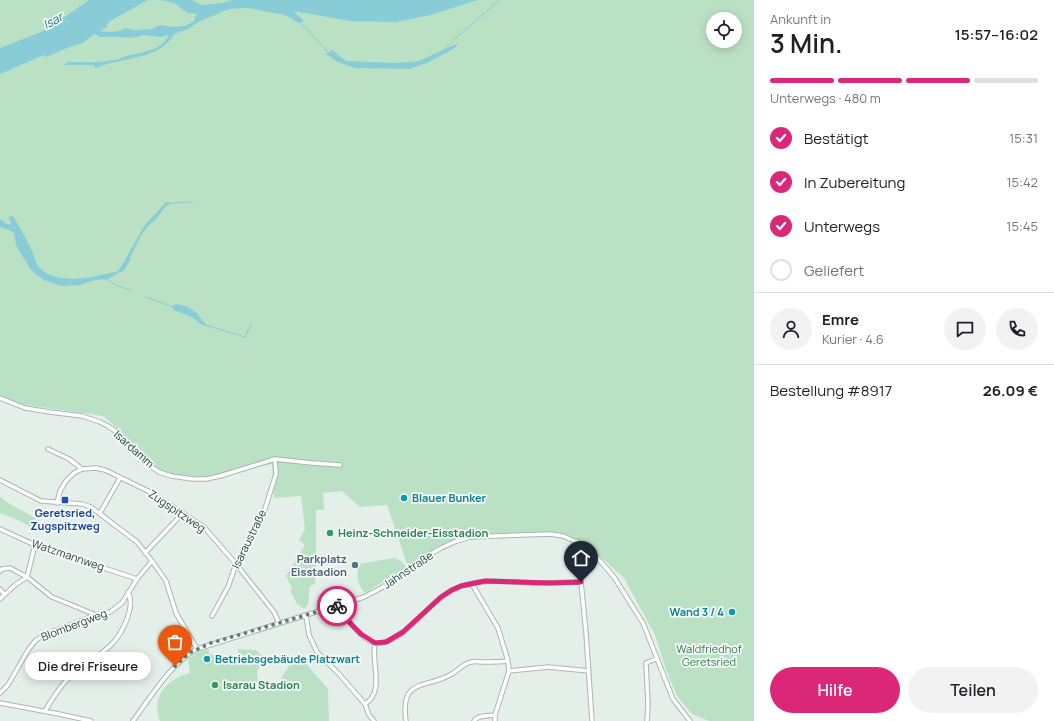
<!DOCTYPE html>
<html lang="de">
<head>
<meta charset="utf-8">
<style>
  body { margin:0; font-family:Manrope,sans-serif; background:#f2f2f2; color:#202124; height:100vh; display:flex; flex-direction:column; font-size:15px; white-space:nowrap }
  * { box-sizing:border-box; margin:0 }
  p { font-size:13px; color:#757577 }
  .icon { flex:none; width:22px; height:22px; fill:none; stroke:currentColor; stroke-width:2; stroke-linecap:round; stroke-linejoin:round }
  .map { position:relative; flex:1; overflow:hidden }
  .drawer { display:flex; flex-direction:column; background:#fff; width:300px }
  .drawer>* { flex:none }
  .buttons { position:absolute; left:706px; top:12px; display:grid; gap:8px }
  .buttons a { display:grid; place-items:center; width:36px; height:36px; border-radius:50%; background:#fff; box-shadow:0 2px 10px #0003; font-size:20px }
  .pin { position:absolute; display:grid; place-items:center; width:34px; height:34px; color:#fff; margin:-41px -17px; border-radius:50% 50% 50% 0; rotate:-45deg; box-shadow:0 0 4px #0007 }
  .pin .icon { rotate:45deg }
  .courier { position:absolute; display:grid; place-items:center; width:40px; height:40px; margin:-20px; border:3px solid #db2777; border-radius:50%; background:#fff; color:#222; box-shadow:0 1px 5px #0007 }
  .bubble { position:absolute; height:28px; border-radius:14px; background:#fff; box-shadow:0 2px 10px #0003; font-size:13px; font-weight:600; line-height:28px; text-align:center }
  .summary em { font-style:normal; font-weight:600 }
  .summary div { display:flex; flex-direction:column-reverse }
  .summary { display:flex; align-items:center; justify-content:space-between; height:68px; padding:0 16px }
  h1 { font-size:26px; font-weight:600; line-height:30px }
  .bar { display:grid; grid-template-columns:repeat(4,1fr); gap:6px 4px; align-content:center; height:48px; padding:0 16px }
  .bar i { height:5px; border-radius:3px; background:#e0e0e0 }
  .bar .selected { background:#db2777 }
  .bar p { grid-column:span 4 }
  .line { display:flex; align-items:center; gap:10px; padding:0 16px; border-top:1px solid #e0e0e0 }
  .line div { flex:1 }
  .round { display:grid; place-items:center; flex:none; width:42px; height:42px; border-radius:21px; background:#f2f2f2 }
  ol { padding:0 16px; list-style:none }
  li { display:flex; align-items:center; gap:12px; height:44px }
  li p { margin-inline-start:auto }
  li .icon { padding:4px; border-radius:50%; background:#db2777; color:#fff; stroke-width:4 }
  li:last-child { color:#757577 }
  li i { width:22px; height:22px; border:2px solid #e0e0e0; border-radius:50% }
  .button { display:flex; gap:8px; margin-top:auto; padding:8px 16px }
  .button a { flex:1; height:46px; border-radius:24px; background:#db2777; color:#fff; font-size:16px; font-weight:600; line-height:46px; text-align:center }
  .button a+a { background:#f2f2f2; color:#202124 }
  main { display:flex; flex:1; min-height:0 }
  .map>svg:first-child { display:block }
  .green { fill:#bbe1c5; fill-rule:evenodd }
  .water { fill:#88ccd7 }
  .lines { fill:none; stroke-linecap:round; stroke-linejoin:round }
  .stream { stroke:#88ccd7; stroke-width:1 }
  .street-casing { stroke:#a6b8b1; stroke-width:5.5 }
  .street { stroke:#fff; stroke-width:3.5 }
  .done { stroke:#657f77; stroke-width:4; stroke-dasharray:0 7.2 }
  .route { stroke:#db2777; stroke-width:5 }
  .culture-dot { fill:#0f9aa8; stroke:#f5faf8; stroke-width:1.5 }
  .transit-dot { fill:#1a4fb4; stroke:#f5faf8; stroke-width:1.5 }
  .leisure-dot { fill:#2e9e5b; stroke:#f5faf8; stroke-width:1.5 }
  .service-dot { fill:#5c6f8a; stroke:#f5faf8; stroke-width:1.5 }
  .labels { text-anchor:middle; stroke-width:3.5; stroke-linejoin:round; paint-order:stroke }
  .street-label { font-size:11px; fill:#214239; stroke:#f5faf8 }
  .culture-label { font-size:11px; font-weight:bold; fill:#0d838f; stroke:#f5faf8; text-anchor:start }
  .transit-label { font-size:11px; font-weight:bold; fill:#164399; stroke:#f5faf8 }
  .leisure-label { font-size:11px; font-weight:bold; fill:#27864d; stroke:#f5faf8; text-anchor:start }
  .service-label { font-size:11px; font-weight:bold; fill:#4e5e75; stroke:#f5faf8; text-anchor:end }
  .park-label { font-size:11px; fill:#287d48; stroke:#f5faf8 }
  .water-label { font-size:12px; font-style:italic; fill:#167384; stroke:#f5faf8 }
</style>
</head>
<body>
<main>
<div class="map">
<svg width="754" height="721" viewBox="0 0 754 721">
  <rect width="100%" height="100%" fill="#e4efea"/>
  <path class="green" d="M0 0H754V721H709L692 714 677 696 666 670 655 635 624 578 589 546 582 542 564 534 550 533 469 535 453 540 408 567 387 505 360 507 342 491 323 493 324 510H316V571L315 584 310 586 308 604 304 609 297 604 291 592 292 588 286 576 305 545 299 540 305 529 301 496 274 498 272 464C257 467 242 469 227 472 220 473 214 476 207 478 187 482 162 475 147 462 130 448 120 428 103 416L20 404 0 395ZM713 19H735V41H713Z
    M0 496 5 501 35 518 31 527 18 520 0 513Z
    M394 558 401 561 406 567 365 593C357 586 357 574 358 564Z
    M209 649V654L215 655 217 658 223 657 238 659V649L256 650 264 658 257 672 258 682 274 690 297 653 328 689 329 721H160C151 696 167 679 190 673L188 659 199 652Z"/>
  <path class="water" d="M89 0H148L110 21 107 25V27L100 31C108 32 118 33 125 28L134 30 151 29 161 25 173 27 186 26 195 20 194 19 197 14 187 13 174 3 161 0H192L201 5 222 3 232 0H478L430 15 397 22 350 21 293 11 304 21 299 23 285 15 248 8 229 9 198 22 188 29 174 34C159 61 120 57 96 68L93 65H64L68 62C83 62 100 63 115 60 120 59 125 56 130 55 145 52 161 50 169 35L160 37 144 35 131 38 125 37H100L94 34 83 43 72 46 46 57 44 55 0 74V48L41 32 66 16Z
    M458 43 455 48 427 63 409 69 355 68 338 62 326 54 332 50 346 61 397 63 419 61Z
    M166 202 173 203 166 206 155 220 148 226 141 235 130 258 131 259 124 270 108 279 95 280 79 285 61 286 44 280 35 274 29 267 16 245 14 233 9 230 0 227V219L7 224H11L9 217 13 216C19 227 26 238 31 249 34 254 35 262 38 266 55 287 96 277 118 271 128 257 134 242 143 228 150 218 159 211 166 202Z
    M175 304C194 307 194 311 206 324V326L202 325 192 317 174 310 172 308Z"/>
  <g class="lines">
    <path class="stream" d="M300 22 328 52
      M444 49 499 0
      M173 203 193 202
      M106 279 118 286 130 290
      M146 297 173 307
      M205 325 245 337 251 324"/>
    <defs>
      <path id="street" d="M0 398 25 408 50 412 82 416 100 422 108 426 115 431 146 463 159 472 171 476 193 479H206L220 476 275 459 312 463 340 465
        M48 449 69 459 82 469
        M0 480 41 501 82 504 91 507 137 542 152 561 166 581 176 613 197 649
        M57 503 60 491 66 481 74 473 82 469 96 468 105 470 150 492 204 527 236 564 274 612 279 623
        M100 513 120 478
        M0 529 35 545 137 579
        M577 541 586 633 592 721
        M35 545 27 577 52 597 96 615
        M145 553 183 513
        M0 571 2 569 10 568 27 577 15 585 0 599
        M472 584 498 628 508 661 509 671 495 715V721
        M0 589 4 594
        M338 605C344 616 363 642 376 643 403 645 429 601 452 590 478 577 508 582 536 583 551 583 566 582 581 582
        M212 616 228 587 236 564 264 512 276 474 275 459
        M306 616 309 635 317 652 338 673 365 704 369 715 374 721
        M509 671 548 667 589 671
        M0 693 8 685 28 650 36 640 46 634 96 615 110 612 122 603 137 579 152 561
        M0 703 59 714 91 721
        M365 704C385 692 371 663 375 643
        M45 711C52 700 58 688 68 679 81 667 98 657 111 645 122 634 136 607 128 592
        M133 721C150 698 172 662 197 649L364 597 383 587 407 569 441 548 454 542 470 537 550 534 563 536 588 547 614 577 643 623 673 699 690 721
        M406 721C400 678 424 689 450 675 458 671 462 664 471 662 475 661 479 662 483 662 492 662 500 662 508 661
        M474 721C477 715 488 716 495 715
        M647 721 648 704 646 663 656 659"/>
    </defs>
    <use href="#street" class="street-casing"/>
    <use href="#street" class="street"/>
  </g>
  <g class="lines">
    <path class="done" d="M175 666 189 653 211 643 337 606"/>
    <path class="route" d="M337 606 350 623 361 634 375 643 386 642 403 632 441 597 452 590 461 586 485 581 550 583 581 582"/>
  </g>
  <g class="culture-dot">
    <circle cx="404" cy="498" r="4"/>
    <circle cx="732" cy="612" r="4"/>
    <circle cx="207" cy="659" r="4"/>
  </g>
  <rect class="transit-dot" x="61" y="496" width="8" height="8" rx="2"/>
  <g class="leisure-dot">
    <circle cx="330" cy="533" r="4"/>
    <circle cx="215" cy="685" r="4"/>
  </g>
  <circle class="service-dot" cx="355" cy="565" r="4"/>
  <g class="labels">
    <g class="street-label">
      <text transform="translate(134 449) rotate(42)" y="4">Isardamm</text>
      <text transform="translate(177 511) rotate(34)" y="4">Zugspitzweg</text>
      <text transform="translate(249 539) rotate(-64)" y="4">Isaraustraße</text>
      <text transform="translate(68 555) rotate(19)" y="4">Watzmannweg</text>
      <text transform="translate(408 570) rotate(-34)" y="4">Jahnstraße</text>
      <text transform="translate(74 625) rotate(-21)" y="4">Blombergweg</text>
    </g>
    <g class="culture-label">
      <text x="412" y="502">Blauer Bunker</text>
      <text x="724" y="616" text-anchor="end">Wand 3 / 4</text>
      <text x="215" y="663">Betriebsgebäude Platzwart</text>
    </g>
    <g class="transit-label">
      <text x="65" y="517">Geretsried,<tspan x="65" dy="13">Zugspitzweg</tspan></text>
    </g>
    <g class="leisure-label">
      <text x="338" y="537">Heinz-Schneider-Eisstadion</text>
      <text x="223" y="689">Isarau Stadion</text>
    </g>
    <g class="service-label">
      <text x="347" y="563">Parkplatz<tspan x="347" dy="13">Eisstadion</tspan></text>
    </g>
    <g class="park-label">
      <text x="709" y="653">Waldfriedhof<tspan x="709" dy="13">Geretsried</tspan></text>
    </g>
    <g class="water-label">
      <text transform="translate(53 21) rotate(-28)" y="4">Isar</text>
    </g>
  </g>
</svg>
<div class="buttons">
<a><svg class="icon" aria-label="locate" viewBox="0 0 24 24"><circle cx="12" cy="12" r="6"/><path d="M12 2v4M12 18v4M2 12h4M18 12h4"/></svg></a>
</div>
<div class="pin" style="left:175px;top:666px;background:#ea580c"><svg class="icon" aria-label="bag" viewBox="0 0 24 24"><path d="M5 8h14l-1 12H6zM9 8a3 3 0 0 1 6 0"/></svg></div>
<div class="pin" style="left:581px;top:582px;background:#1f2937"><svg class="icon" aria-label="home" viewBox="0 0 24 24"><path d="M3 11l9-7 9 7M6 9v11h12V9"/></svg></div>
<div class="courier" style="left:337px;top:606px"><svg class="icon" aria-label="bike" viewBox="0 0 24 24"><circle cx="6" cy="16" r="4"/><circle cx="18" cy="16" r="4"/><path d="M6 16l4-8h5l3 8M10 8l3 8H6M13 5h3"/></svg></div>
<div class="bubble" style="left:25px;top:652px;width:126px">Die drei Friseure</div>
</div>
<section class="drawer">
<div class="summary"><div><h1>3 Min.</h1><p>Ankunft in</p></div><em>15:57–16:02</em></div>
<div class="bar"><i class="selected"></i><i class="selected"></i><i class="selected"></i><i></i><p>Unterwegs · 480 m</p></div>
<ol>
<li><svg class="icon" aria-label="check" viewBox="0 0 24 24"><path d="M5 12l5 5 9-10"/></svg>Bestätigt<p>15:31</p></li>
<li><svg class="icon" aria-label="check" viewBox="0 0 24 24"><path d="M5 12l5 5 9-10"/></svg>In Zubereitung<p>15:42</p></li>
<li><svg class="icon" aria-label="check" viewBox="0 0 24 24"><path d="M5 12l5 5 9-10"/></svg>Unterwegs<p>15:45</p></li>
<li><i></i>Geliefert</li>
</ol>
<div class="line" style="height:72px"><a class="round"><svg class="icon" aria-label="person" viewBox="0 0 24 24"><circle cx="12" cy="8" r="4"/><path d="M4 21q1-7 8-7t8 7"/></svg></a><div><b>Emre</b><p>Kurier · 4.6</p></div><a class="round"><svg class="icon" aria-label="chat" viewBox="0 0 24 24"><path d="M4 5h16v11H9l-5 4z"/></svg></a><a class="round"><svg class="icon" aria-label="phone" viewBox="0 0 24 24"><path d="M5 4h4l2 5-3 2q2 4 5 5l2-3 5 2v4C11 20 4 13 5 4z"/></svg></a></div>
<div class="line" style="height:52px"><div>Bestellung #8917</div><b>26.09 €</b></div>
<div class="button"><a>Hilfe</a><a>Teilen</a></div>
</section>
</main>
</body>
</html>
